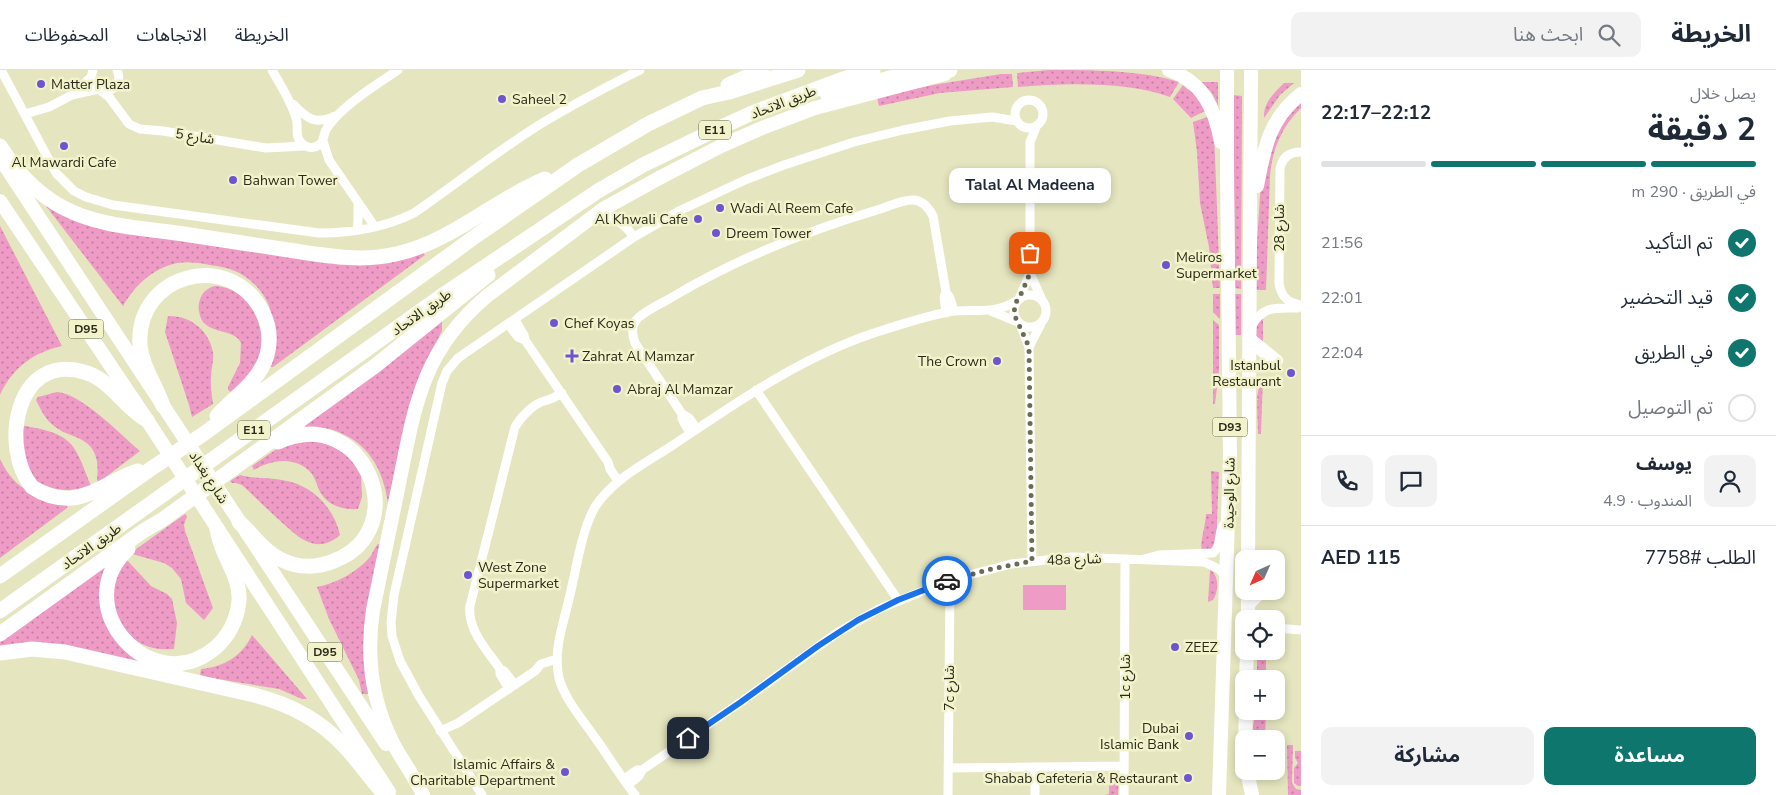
<!DOCTYPE html>
<html lang="ar">
<head>
<meta charset="utf-8">
<style>
  body { margin:0; font-family:"Nunito Sans","Noto Sans Arabic",sans-serif; background:#f2f2f3; color:#1f2937; direction:rtl; height:100vh; display:flex; flex-direction:column; font-size:19px; white-space:nowrap }
  * { box-sizing:border-box; margin:0 }
  p { font-size:16px; color:#747a83 }
  .icon { flex:none; width:28px; height:28px; fill:none; stroke:currentColor; stroke-width:2; stroke-linecap:round; stroke-linejoin:round }
  .map { position:relative; flex:1; overflow:hidden; direction:ltr }
  .details { display:flex; flex-direction:column; background:#fff; width:475px }
  .details>* { flex:none }
  .needle { width:32px; rotate:225deg }
  .buttons { position:absolute; left:1235px; top:480px; display:grid; gap:10px }
  .buttons a { display:grid; place-items:center; width:50px; height:50px; border-radius:10px; background:#fff; box-shadow:0 2px 8px #0003; font-size:25px }
  .pin { position:absolute; display:grid; place-items:center; width:42px; height:42px; color:#fff; margin:-21px; border-radius:10px; box-shadow:0 2px 8px #0006 }
  .courier { position:absolute; display:grid; place-items:center; width:50px; height:50px; margin:-25px; border:4px solid #1a73e8; border-radius:50%; background:#fff; color:#222; box-shadow:0 1px 6px #0007 }
  .bubble { position:absolute; height:35px; border-radius:10px; background:#fff; box-shadow:0 2px 8px #0003; font-size:16px; font-weight:700; line-height:35px; text-align:center; direction:rtl }
  .overview em { font-style:normal; font-weight:700 }
  .overview div { display:flex; flex-direction:column-reverse }
  .overview { display:flex; align-items:center; justify-content:space-between; height:85px; padding:0 20px }
  h1 { font-size:32px; font-weight:700; line-height:38px }
  .bar { display:grid; grid-template-columns:repeat(4,1fr); gap:8px 5px; align-content:center; height:60px; padding:0 20px }
  .bar i { height:6px; border-radius:4px; background:#e0e1e3 }
  .bar .on { background:#0f766e }
  .bar p { grid-column:span 4 }
  .line { display:flex; align-items:center; gap:12px; padding:0 20px; border-top:1px solid #e0e1e3 }
  .line div { flex:1 }
  .round { display:grid; place-items:center; flex:none; width:52px; height:52px; border-radius:10px; background:#f2f2f3 }
  ol { padding:0 20px; list-style:none }
  li { display:flex; align-items:center; gap:15px; height:55px }
  li p { margin-inline-start:auto }
  li .icon { padding:5px; border-radius:50%; background:#0f766e; color:#fff; stroke-width:4 }
  li:last-child { color:#747a83 }
  li i { width:28px; height:28px; border:2px solid #e0e1e3; border-radius:50% }
  .action { display:flex; gap:10px; margin-top:auto; padding:10px 20px }
  .action a { flex:1; height:58px; border-radius:10px; background:#0f766e; color:#fff; font-size:20px; font-weight:700; line-height:58px; text-align:center }
  .action a+a { background:#f2f2f3; color:#1f2937 }
  header { display:flex; align-items:center; gap:30px; box-sizing:border-box; height:70px; padding:0 25px; background:#fff; border-bottom:1px solid #e0e1e3 }
  header strong { font-size:24px }
  nav { display:flex; gap:28px; margin-inline-start:auto; font-size:18px }
  .search { width:350px; height:45px; background:#f2f2f3; display:flex; align-items:center; gap:12px; box-sizing:border-box; padding:0 18px; border-radius:10px; color:#747a83; font-size:19px }
  main { display:flex; flex:1; min-height:0 }
  .map>svg:first-child { display:block }
  .grass { fill:url(#grass-dots) }
  .pitch { fill:#ee9bc5 }
  .lines { fill:none; stroke-linecap:round; stroke-linejoin:round }
  .minor { stroke:#fff; stroke-width:9 }
  .primary { stroke:#fff; stroke-width:14 }
  .motorway { stroke:#fff; stroke-width:15 }
  .done { stroke:#6b6c54; stroke-width:5; stroke-dasharray:0 9 }
  .route { stroke:#1a73e8; stroke-width:6 }
  .poi-dot { fill:#6d55cf; stroke:#f2f3cb; stroke-width:2 }
  .labels { text-anchor:middle; stroke-width:5; stroke-linejoin:round; paint-order:stroke }
  .shield { fill:#f2f3cb; stroke:#666650; stroke-width:1 }
  .shield-label { font-size:12px; font-weight:bold; fill:#2a2a1b }
  .poi-label { font-size:14px; fill:#2a2a1b; stroke:#f2f3cb; text-anchor:start }
  .street-label { font-size:14px; fill:#2a2a1b; stroke:#f2f3cb }
</style>
</head>
<body>
<header>
<strong>الخريطة</strong>
<div class="search"><svg class="icon" aria-label="search" viewBox="0 0 24 24"><circle cx="10" cy="10" r="6"/><path d="M15 15l6 6"/></svg>ابحث هنا</div>
<nav><a>الخريطة</a><a>الاتجاهات</a><a>المحفوظات</a></nav>
</header>
<main>
<section class="details">
<div class="overview"><div><h1>2 دقيقة</h1><p>يصل خلال</p></div><em>22:12–22:17</em></div>
<div class="bar"><i class="on"></i><i class="on"></i><i class="on"></i><i></i><p>في الطريق · 290 m</p></div>
<ol>
<li><svg class="icon" aria-label="check" viewBox="0 0 24 24"><path d="M5 12l5 5 9-10"/></svg>تم التأكيد<p>21:56</p></li>
<li><svg class="icon" aria-label="check" viewBox="0 0 24 24"><path d="M5 12l5 5 9-10"/></svg>قيد التحضير<p>22:01</p></li>
<li><svg class="icon" aria-label="check" viewBox="0 0 24 24"><path d="M5 12l5 5 9-10"/></svg>في الطريق<p>22:04</p></li>
<li><i></i>تم التوصيل</li>
</ol>
<div class="line" style="height:90px"><a class="round"><svg class="icon" aria-label="person" viewBox="0 0 24 24"><circle cx="12" cy="8" r="4"/><path d="M4 21q1-7 8-7t8 7"/></svg></a><div><b>يوسف</b><p>المندوب · 4.9</p></div><a class="round"><svg class="icon" aria-label="chat" viewBox="0 0 24 24"><path d="M4 5h16v11H9l-5 4z"/></svg></a><a class="round"><svg class="icon" aria-label="phone" viewBox="0 0 24 24"><path d="M5 4h4l2 5-3 2q2 4 5 5l2-3 5 2v4C11 20 4 13 5 4z"/></svg></a></div>
<div class="line" style="height:65px"><div>الطلب #7758</div><b>AED 115</b></div>
<div class="action"><a>مساعدة</a><a>مشاركة</a></div>
</section>
<div class="map">
<svg width="1301" height="725" viewBox="0 0 1301 725">
  <defs>
    <pattern id="grass-dots" width="8" height="8" patternUnits="userSpaceOnUse" patternTransform="scale(1.25)"><rect width="8" height="8" fill="#ee9bc5"/><path d="M2 2h.1M6 6h.1" fill="none" stroke="#c17f9f" stroke-width="1.8" stroke-linecap="round"/></pattern>
  </defs>
  <rect width="100%" height="100%" fill="#e5e6bf"/>
  <path class="grass" d="M1049 0C1090 0 1142 0 1179 12L1170 27C1128 11 1064 13 1018 17L1017 3Z
    M1001 4H1012L1013 17 940 23 879 36 877 27 933 15Z
    M1202 12H1218V36L1212 23Z
    M1284 13H1294L1280 25 1264 48C1263 33 1274 23 1284 13Z
    M1183 15 1188 20 1190 18 1207 40 1191 48 1173 29Z
    M1233 25 1242 26 1241 219 1235 218Z
    M1301 28V38C1282 56 1272 80 1270 106L1266 220H1254L1261 110 1271 67Z
    M1210 46 1214 66 1215 86 1220 218H1213L1209 177 1200 133 1197 82 1193 52Z
    M50 135 332 192 423 183 425 185 273 297H268C269 283 274 256 271 243 268 226 252 208 235 201 226 197 215 196 205 194 192 192 180 191 167 196 148 203 133 218 123 236L46 136Z
    M0 156 62 276C34 282 12 298 0 325Z
    M214 216C251 217 271 262 257 293 252 304 241 313 231 322L228 320V317L240 293 241 273C233 256 202 267 199 241 198 236 199 230 202 225 205 220 209 218 214 216Z
    M1213 224H1220V249L1213 242Z
    M1235 224H1241V265H1235Z
    M168 246C190 245 210 261 213 283 214 291 211 298 211 307 210 316 212 325 213 334L192 347 189 335 165 262Z
    M1263 248V277L1256 267 1257 253Z
    M1213 250 1219 255V301L1215 334H1213Z
    M442 251V261L426 291 409 336 388 433C383 398 367 370 330 359 321 357 311 359 303 356Z
    M1261 307H1263L1261 364H1258L1257 330H1258L1257 327Z
    M57 322C81 323 121 365 140 381L99 412 97 410C99 392 97 376 78 368 69 364 61 362 54 356 45 349 41 340 36 330L38 327Z
    M15 354C38 359 66 360 77 383 83 394 86 405 91 416 62 423 57 421 31 409Z
    M319 370 348 384 361 406 362 427 358 439C343 440 328 436 320 422 317 416 316 410 312 404 297 386 272 389 254 400L252 396 281 376Z
    M0 389C16 423 36 425 68 434L67 438 0 488Z
    M1211 401 1219 402 1216 477 1215 479 1202 480C1199 475 1206 454 1206 444H1212Z
    M240 405C254 409 268 407 282 410 311 414 334 437 340 465 315 487 296 465 277 448 265 437 254 426 242 415L236 413H232L230 411Z
    M185 444 187 446 184 455 185 461 213 538 204 550 186 533 181 509 172 498 164 493 132 484V482Z
    M378 474 381 475 368 624H362L359 610 329 549 317 517C337 513 357 502 370 487 373 483 374 478 378 474Z
    M126 489 151 516 167 524 172 529 177 553 174 579C149 581 132 573 120 551 114 539 111 527 114 513 116 505 122 496 126 489Z
    M104 496 107 497 102 521 139 590 138 593 24 573 0 577V572Z
    M1210 500C1219 504 1219 522 1213 530L1208 532Z
    M252 565 307 629H302L279 619 200 606 201 599C224 597 242 586 252 565Z
    M1255 581H1266V608L1257 607V588L1254 587Z
    M1256 641H1266L1265 669H1253V656Z
    M1287 675H1293L1292 713 1296 719 1301 720V725H1288Z
    M1295 681H1301V716H1298L1294 713V698L1298 693 1295 688Z
    M1119 702 1118 725H1105L1109 724V703Z"/>
  <path class="pitch" d="M1023 515H1066V540H1023Z"/>
  <g class="lines">
    <path class="minor" d="M1 0 56 103 74 121 86 127 113 135 319 163C352 163 384 158 414 143 456 114 496 82 539 55 572 35 606 17 640 0
      M93 0C83 28 128 27 117 0
      M272 0C281 16 291 31 296 48 299 56 295 63 299 70 303 77 312 80 319 75 324 72 323 68 325 62 326 58 331 53 334 49 351 30 376 15 398 0
      M101 21 109 27 129 54 140 59 163 61 266 78 304 76
      M73 24 91 7
      M1015 44a14 14 0 1 1 28 0a14 14 0 1 1-28 0Z
      M293 34C307 49 315 55 335 46
      M25 44 49 37 72 25 98 19
      M323 71 329 90 375 157
      M1301 82C1289 82 1282 88 1280 99L1279 213C1281 227 1288 233 1301 235
      M595 150C611 141 625 155 634 167
      M357 160 358 151V133
      M1030 203 1042 230
      M946 222 950 228 954 241
      M1014 241a16 16 0 1 1 32 0a16 16 0 1 1-32 0Z
      M1019 229 1030 203V72L1037 55
      M991 241 1018 252
      M515 250 524 265 525 270 608 392 610 399 618 411
      M508 254 518 267 525 270
      M1020 254 1029 277 1032 491
      M1251 257C1263 235 1276 238 1298 238
      M1029 277 1041 254
      M756 320 898 530
      M682 344V349L690 363
      M697 359 689 348 682 344 635 273C632 265 631 255 638 248 648 239 663 233 674 226 738 188 807 161 877 140 888 137 903 129 914 130 924 131 929 138 933 146L946 222 944 227 946 243
      M1144 489 1159 485 1213 483C1224 474 1215 460 1228 450
      M1276 558 1301 560
      M500 599 504 601 515 615
      M509 619 500 604V599C488 581 467 560 470 536L515 357C520 348 533 334 544 331 551 329 556 327 562 323
      M440 661 458 653 535 601 541 594 557 589
      M1035 697V725
      M948 698 1124 696
      M624 709 637 700H642L741 632 837 563 879 539 950 510 1011 494 1072 487 1204 492 1219 499 1227 508
      M628 715 639 706 642 700
      M482 725 419 626 400 591 392 566 391 553 394 525 442 313 447 301 458 288 634 167 679 141 745 110 784 95 854 72 903 60 950 51 992 47 1017 51
      M635 725C621 707 609 687 596 669 583 650 565 630 559 608 553 581 563 555 569 529 576 502 581 461 595 437 613 409 646 393 673 375 736 333 798 289 871 264 896 256 922 247 948 242 976 237 990 247 1018 230
      M948 725 950 510
      M1124 725 1125 489"/>
    <path class="primary" d="M1169 0C1203 12 1215 39 1221 72
      M0 88 386 674
      M1257 116C1264 79 1269 49 1301 24
      M0 131 147 350 389 722
      M1249 269 1276 291
      M1248 489 1251 0
      M1248 534 1261 521
      M1248 549V521
      M1246 609 1247 581
      M1245 669 1246 641
      M1247 701 1252 725
      M423 725C415 707 403 692 394 675 372 633 366 587 373 540 382 498 390 456 399 414 415 335 422 281 487 226L603 139 661 107 721 76 762 58 815 38 945 4
      M1219 725 1230 387 1227 99V0"/>
    <path class="motorway" d="M728 15 762 0
      M827 24 902 5 950 0
      M0 76C16 101 36 123 62 137 100 158 148 158 190 165 225 170 260 176 295 181 328 186 363 192 396 184 451 172 494 130 545 109
      M163 336C156 315 142 297 140 275 135 205 229 178 262 241 269 254 271 270 267 285 260 311 234 327 217 346
      M138 401C115 408 96 425 72 428 57 429 44 425 32 417 0 378 15 282 84 302 112 310 123 337 147 350
      M239 452C254 465 264 482 282 490 298 498 317 498 334 491 417 458 362 332 278 372
      M128 479C66 537 152 631 215 578 229 566 237 549 239 531 241 505 220 485 217 459
      M0 506 152 398 202 365 473 168 578 95 648 54 702 28 729 22 798 0
      M0 541 440 227 598 121 643 95 715 60 752 43 843 9 873 0
      M0 564 143 461 162 450 375 296 488 205
      M0 583 32 579 65 582 254 625C290 634 321 650 346 678 360 693 371 710 385 725"/>
  </g>
  <g class="lines">
    <path class="done" d="M947 511 991 499 1032 491 1029 277 1014 244 1015 234 1022 222 1030 203V183"/>
    <path class="route" d="M688 668 741 632 818 576 858 550 898 530 947 511"/>
  </g>
  <g class="poi-dot">
    <circle cx="41" cy="14" r="5"/>
    <circle cx="502" cy="29" r="5"/>
    <circle cx="64" cy="76" r="5"/>
    <circle cx="233" cy="110" r="5"/>
    <circle cx="720" cy="138" r="5"/>
    <circle cx="698" cy="149" r="5"/>
    <circle cx="716" cy="163" r="5"/>
    <circle cx="1166" cy="195" r="5"/>
    <circle cx="554" cy="253" r="5"/>
    <path d="M569.5 278.5h5v5h5v5h-5v5h-5v-5h-5v-5h5z"/>
    <circle cx="997" cy="291" r="5"/>
    <circle cx="1291" cy="303" r="5"/>
    <circle cx="617" cy="319" r="5"/>
    <circle cx="468" cy="505" r="5"/>
    <circle cx="1175" cy="577" r="5"/>
    <circle cx="1189" cy="666" r="5"/>
    <circle cx="565" cy="702" r="5"/>
    <circle cx="1188" cy="708" r="5"/>
  </g>
  <g class="labels">
    <g class="shield">
      <rect x="699" y="50.5" width="32" height="19" rx="4"/>
      <rect x="68.5" y="249.5" width="35" height="19" rx="4"/>
      <rect x="1212.5" y="347.5" width="35" height="19" rx="4"/>
      <rect x="238" y="350.5" width="32" height="19" rx="4"/>
      <rect x="307.5" y="572.5" width="35" height="19" rx="4"/>
    </g>
    <g class="shield-label">
      <text x="715" y="64">E11</text>
      <text x="86" y="263">D95</text>
      <text x="1230" y="361">D93</text>
      <text x="254" y="364">E11</text>
      <text x="325" y="586">D95</text>
    </g>
    <g class="poi-label">
      <text x="51" y="19">Matter Plaza</text>
      <text x="512" y="34">Saheel 2</text>
      <text x="64" y="97" text-anchor="middle">Al Mawardi Cafe</text>
      <text x="243" y="115">Bahwan Tower</text>
      <text x="730" y="143">Wadi Al Reem Cafe</text>
      <text x="688" y="154" text-anchor="end">Al Khwali Cafe</text>
      <text x="726" y="168">Dreem Tower</text>
      <text x="1176" y="192">Meliros<tspan x="1176" dy="16">Supermarket</tspan></text>
      <text x="564" y="258">Chef Koyas</text>
      <text x="582" y="291">Zahrat Al Mamzar</text>
      <text x="987" y="296" text-anchor="end">The Crown</text>
      <text x="1281" y="300" text-anchor="end">Istanbul<tspan x="1281" dy="16">Restaurant</tspan></text>
      <text x="627" y="324">Abraj Al Mamzar</text>
      <text x="478" y="502">West Zone<tspan x="478" dy="16">Supermarket</tspan></text>
      <text x="1185" y="582">ZEEZ</text>
      <text x="1179" y="663" text-anchor="end">Dubai<tspan x="1179" dy="16">Islamic Bank</tspan></text>
      <text x="555" y="699" text-anchor="end">Islamic Affairs &amp;<tspan x="555" dy="16">Charitable Department</tspan></text>
      <text x="1178" y="713" text-anchor="end">Shabab Cafeteria &amp; Restaurant</text>
    </g>
    <g class="street-label">
      <text transform="translate(783 32) rotate(-21)" y="5">طريق الاتحاد</text>
      <text transform="translate(195 66) rotate(9)" y="5">شارع 5</text>
      <text transform="translate(1279 158) rotate(-90)" y="5">شارع 28</text>
      <text transform="translate(421 242) rotate(-35)" y="5">طريق الاتحاد</text>
      <text transform="translate(209 407) rotate(57)" y="5">شارع بغداد</text>
      <text transform="translate(1229 423) rotate(-89)" y="5">شارع الوحيدة</text>
      <text transform="translate(91 476) rotate(-35)" y="5">طريق الاتحاد</text>
      <text transform="translate(1074 489) rotate(-2)" y="5">48a شارع</text>
      <text transform="translate(1125 607) rotate(-90)" y="5">1c شارع</text>
      <text transform="translate(949 618) rotate(-90)" y="5">7c شارع</text>
    </g>
  </g>
</svg>
<div class="buttons">
<a><svg class="needle" viewBox="-14 -14 28 28"><path d="M0-13l5 13h-10z" fill="#e53935"/><path d="M0 13l5-13h-10z" fill="#747a83"/></svg></a>
<a><svg class="icon" aria-label="locate" viewBox="0 0 24 24"><circle cx="12" cy="12" r="6"/><path d="M12 2v4M12 18v4M2 12h4M18 12h4"/></svg></a>
<a>+</a>
<a>−</a>
</div>
<div class="pin" style="left:1030px;top:183px;background:#ea580c"><svg class="icon" aria-label="bag" viewBox="0 0 24 24"><path d="M5 8h14l-1 12H6zM9 8a3 3 0 0 1 6 0"/></svg></div>
<div class="pin" style="left:688px;top:668px;background:#1f2937"><svg class="icon" aria-label="home" viewBox="0 0 24 24"><path d="M3 11l9-7 9 7M6 9v11h12V9"/></svg></div>
<div class="courier" style="left:947px;top:511px"><svg class="icon" aria-label="car" viewBox="0 0 24 24"><path d="M5 17H2v-5l4-1 3-4h7l3 4 3 1v5h-3M9 17h6M6 11h13"/><circle cx="7" cy="17" r="2"/><circle cx="17" cy="17" r="2"/></svg></div>
<div class="bubble" style="left:949px;top:98px;width:162px">Talal Al Madeena</div>
</div>
</main>
</body>
</html>
